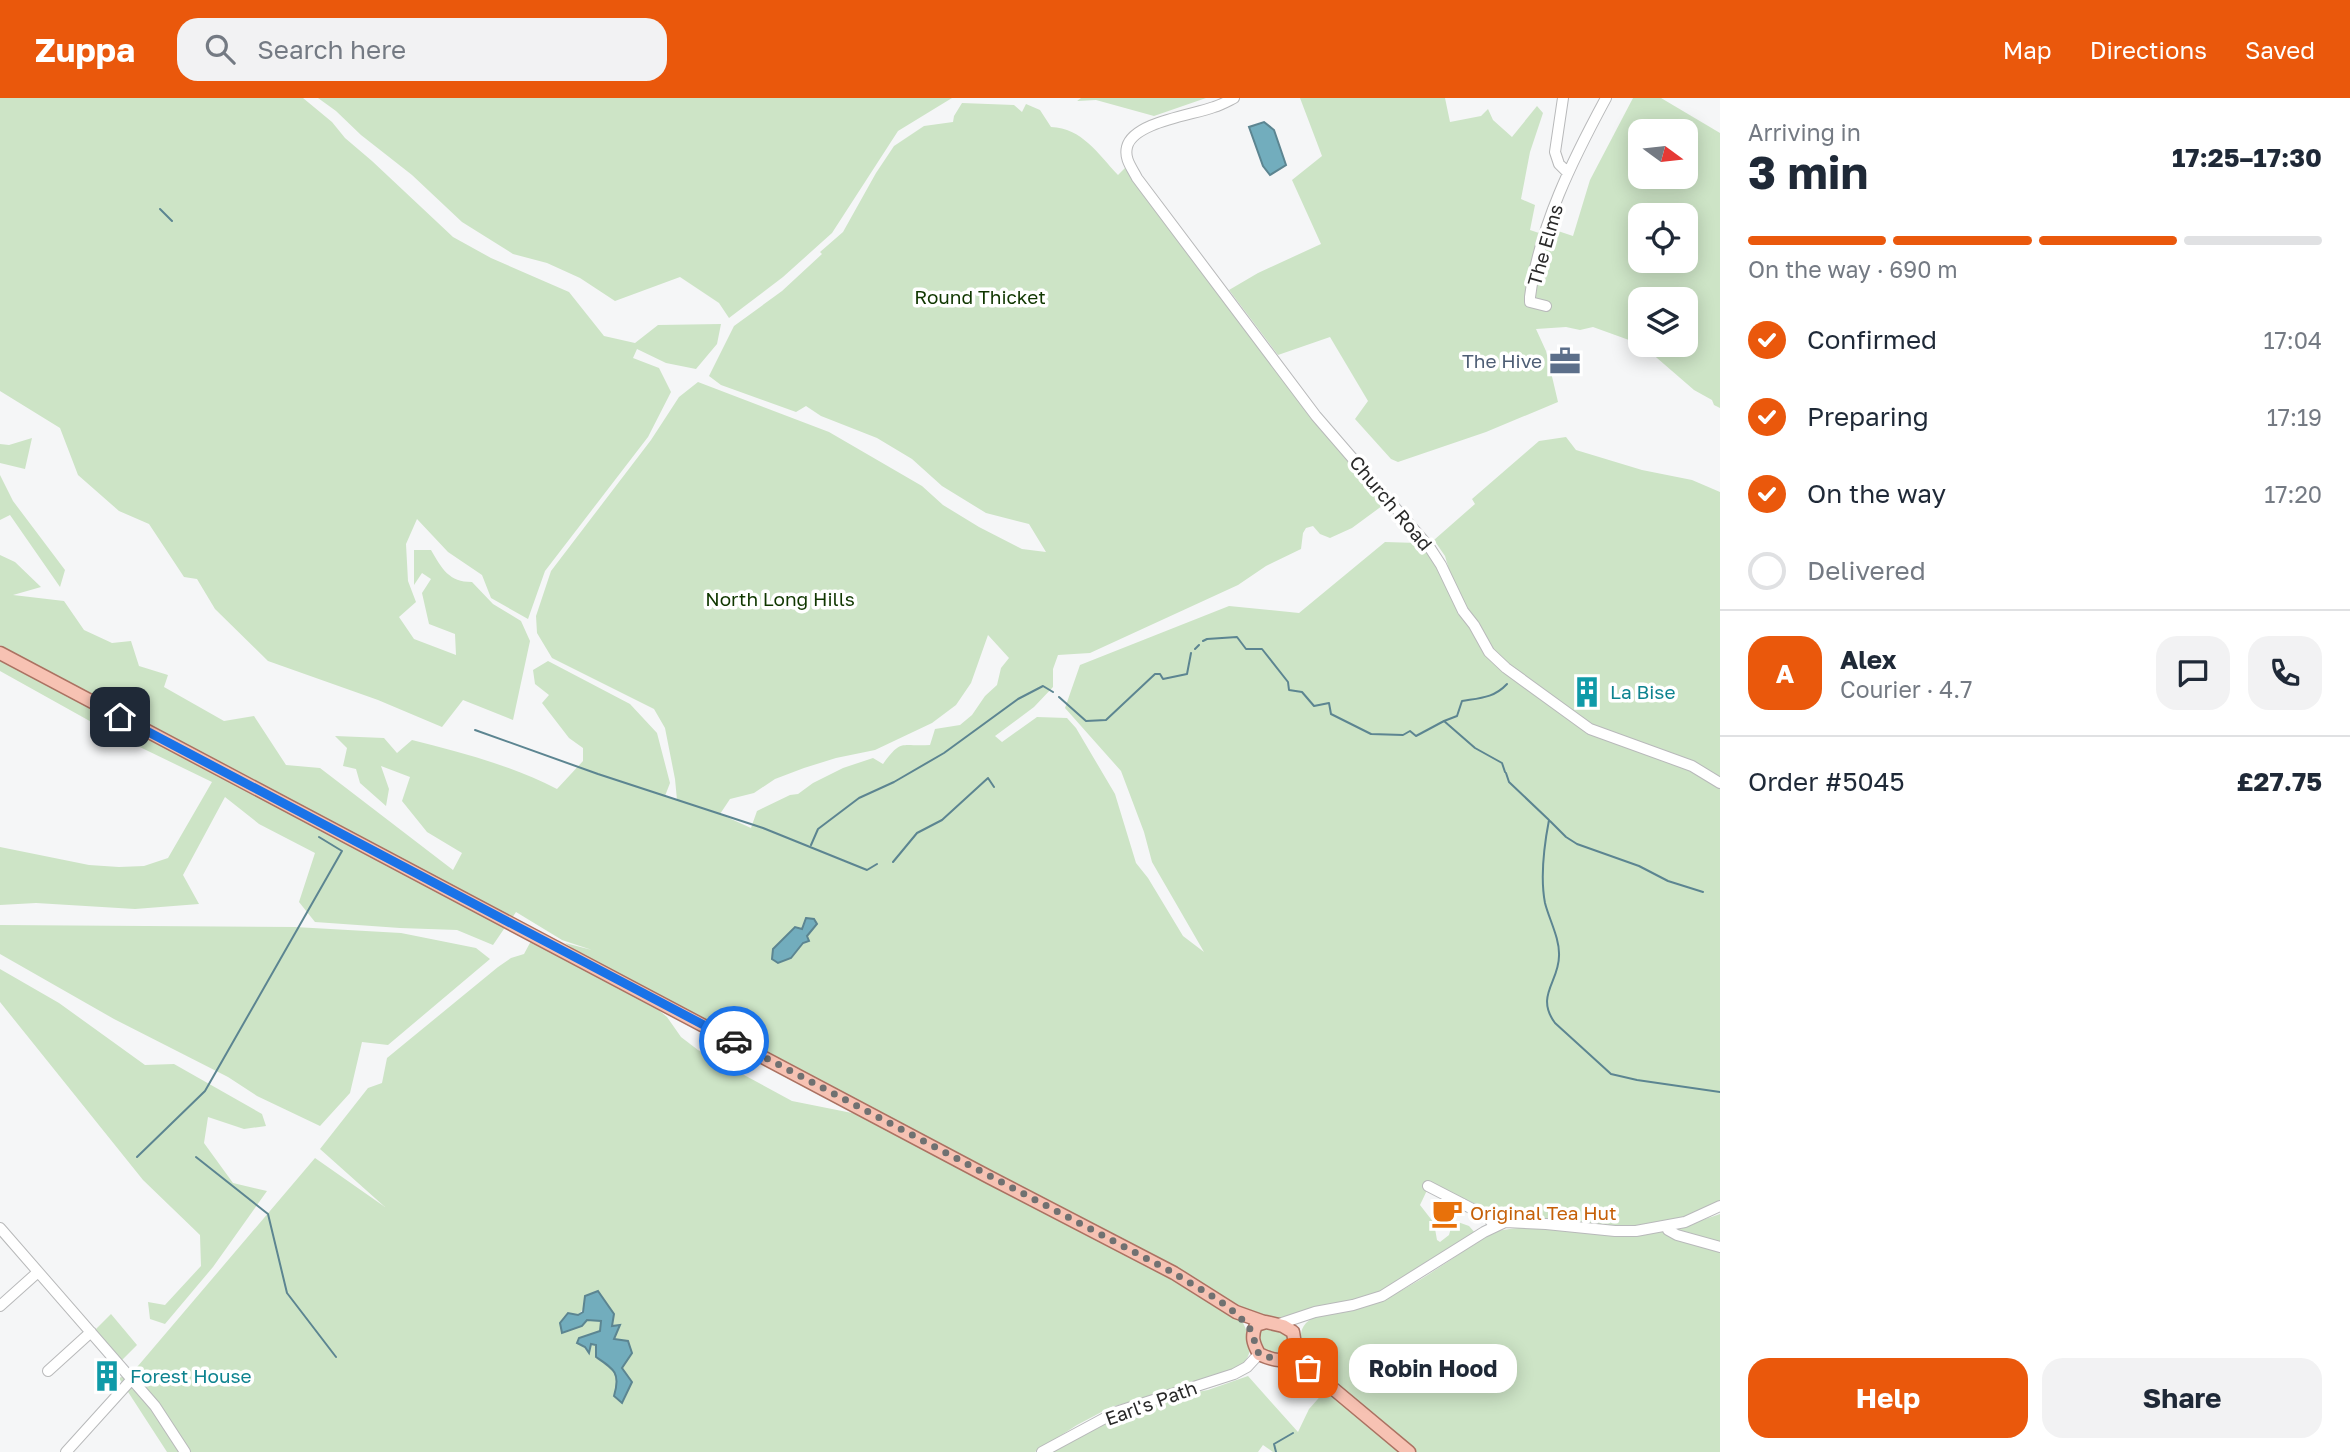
<!DOCTYPE html>
<html lang="en">
<head>
<meta charset="utf-8">
<style>
  body { margin:0; font-family:"Golos Text",sans-serif; background:#f2f2f3; color:#1f2937; height:100vh; display:flex; flex-direction:column; font-size:26px; white-space:nowrap }
  * { box-sizing:border-box; margin:0 }
  p { font-size:23px; color:#747a83 }
  .icon { flex:none; width:38px; height:38px; fill:none; stroke:currentColor; stroke-width:2; stroke-linecap:round; stroke-linejoin:round }
  .map { position:relative; flex:1; overflow:hidden }
  .sheet { display:flex; flex-direction:column; background:#fff; width:630px }
  .sheet>* { flex:none }
  .needle { width:46px; rotate:105deg }
  .buttons { position:absolute; left:1628px; top:21px; display:grid; gap:14px }
  .buttons a { display:grid; place-items:center; width:70px; height:70px; border-radius:14px; background:#fff; box-shadow:0 4px 18px #0003; font-size:35px }
  .pin { position:absolute; display:grid; place-items:center; width:60px; height:60px; color:#fff; margin:-30px; border-radius:14px; box-shadow:0 4px 10px #0006 }
  .courier { position:absolute; display:grid; place-items:center; width:70px; height:70px; margin:-35px; border:5px solid #1a73e8; border-radius:50%; background:#fff; color:#222; box-shadow:0 2px 9px #0007 }
  .bubble { position:absolute; height:49px; border-radius:21px; background:#fff; box-shadow:0 4px 18px #0003; font-size:23px; font-weight:700; line-height:49px; text-align:center }
  .summary em { font-style:normal; font-weight:700 }
  .summary div { display:flex; flex-direction:column-reverse }
  .summary { display:flex; align-items:center; justify-content:space-between; height:119px; padding:0 28px }
  h1 { font-size:46px; font-weight:700; line-height:52px }
  .bar { display:grid; grid-template-columns:repeat(4,1fr); gap:10px 7px; align-content:center; height:84px; padding:0 28px }
  .bar i { height:9px; border-radius:5px; background:#e0e1e3 }
  .bar .current { background:#ea580c }
  .bar p { grid-column:span 4 }
  .line { display:flex; align-items:center; gap:18px; padding:0 28px; border-top:2px solid #e0e1e3 }
  .line div { flex:1 }
  .round { display:grid; place-items:center; flex:none; width:74px; height:74px; border-radius:21px; background:#f2f2f3 }
  ol { padding:0 28px; list-style:none }
  li { display:flex; align-items:center; gap:21px; height:77px }
  li p { margin-inline-start:auto }
  li .icon { padding:7px; border-radius:50%; background:#ea580c; color:#fff; stroke-width:4 }
  li:last-child { color:#747a83 }
  li i { width:38px; height:38px; border:4px solid #e0e1e3; border-radius:50% }
  .button { display:flex; gap:14px; margin-top:auto; padding:14px 28px }
  .button a { flex:1; height:80px; border-radius:21px; background:#ea580c; color:#fff; font-size:28px; font-weight:700; line-height:80px; text-align:center }
  .button a+a { background:#f2f2f3; color:#1f2937 }
  header { display:flex; align-items:center; gap:42px; box-sizing:border-box; height:98px; padding:0 35px; background:#ea580c; color:#fff }
  header strong { font-size:33px }
  nav { display:flex; gap:38px; margin-inline-start:auto; font-size:24px }
  .search { width:490px; height:63px; background:#f2f2f3; display:flex; align-items:center; gap:18px; box-sizing:border-box; padding:0 24px; border-radius:21px; color:#747a83; font-size:26px }
  main { display:flex; flex:1; min-height:0 }
  .map>svg:first-child { display:block }
  .green { fill:#cde4c6; fill-rule:evenodd }
  .water { fill:#72adbd; stroke:#5c8591; stroke-width:2 }
  .lines { fill:none; stroke-linecap:round; stroke-linejoin:round }
  .stream { stroke:#5c8591; stroke-width:2 }
  .minor-casing { stroke:#b8b9ba; stroke-width:12 }
  .major-casing { stroke:#ab7262; stroke-width:15 }
  .minor { stroke:#fff; stroke-width:10 }
  .major { stroke:#f7c2b3; stroke-width:12 }
  .done { stroke:#707171; stroke-width:7; stroke-dasharray:0 12.6 }
  .route { stroke:#1a73e8; stroke-width:9 }
  .labels { text-anchor:middle; stroke-width:7; stroke-linejoin:round; paint-order:stroke }
  .street-label { font-size:19px; fill:#292929; stroke:#fff }
  .park-label { font-size:19px; fill:#103700; stroke:#fff }
  .service-label { font-size:19px; fill:#4e5e75; stroke:#fff; text-anchor:end }
  .culture-label { font-size:19px; fill:#0d838f; stroke:#fff; text-anchor:start }
  .food-label { font-size:19px; fill:#c56008; stroke:#fff; text-anchor:start }
</style>
</head>
<body>
<header>
<strong>Zuppa</strong>
<div class="search"><svg class="icon" aria-label="search" viewBox="0 0 24 24"><circle cx="10" cy="10" r="6"/><path d="M15 15l6 6"/></svg>Search here</div>
<nav><a>Map</a><a>Directions</a><a>Saved</a></nav>
</header>
<main>
<div class="map">
<svg width="1720" height="1354" viewBox="0 0 1720 1354">
  <rect width="100%" height="100%" fill="#f5f6f7"/>
  <path class="green" d="M0 0H303L332 24 345 40 372 63 453 139 491 160 569 194 604 238 635 245 658 227 721 226 717 246 696 271 666 265 637 251 633 260 659 270 671 294 648 339 545 473 528 521 491 500 482 477 448 454 417 421 406 446 408 483 416 504 399 519 414 541 456 557 455 536 429 526 422 495 431 481 422 475 414 487V452H431C442 471 449 484 472 484L493 506 521 523 530 543 513 622 463 602 442 629 378 602 268 563 215 511 197 481 184 479 149 426 119 413 78 377 60 330 0 293Z
    M318 0H952L898 33 832 135 783 179 729 220 719 205 680 179 615 203 580 180 547 165 513 156 462 124 412 77 361 37 336 13Z
    M1081 0H1206L1154 18 1096 2 1077 3Z
    M1300 0H1445L1450 24 1481 18 1488 11 1493 22 1512 39 1537 8 1543 15 1530 54 1521 101 1535 107 1530 132 1551 139 1555 132 1573 138 1590 82 1633 0H1661L1720 35V310L1714 307 1712 302 1694 292 1642 247H1685V201H1640V246L1593 229 1580 232 1566 229 1536 231 1546 253 1558 304 1486 334 1398 364 1391 361 1355 321 1368 303 1330 239 1278 257 1229 192 1258 175 1321 146 1292 82 1322 58ZM1640 33H1685V79H1640ZM1640 117H1685V163H1640Z
    M962 5 1014 7 1022 14 1026 6 1040 12 1051 29C1082 30 1098 56 1118 77L1126 69 1386 405 1352 430 1330 440 1320 436 1313 428 1306 430 1303 435 1301 451 1266 468 1238 487 1090 555 1058 557 1053 571V589L1034 609 995 638 1002 644 1037 619 1067 620 1076 630 1115 696 1136 765 1148 780 1183 838 1204 854 1152 764 1144 734 1121 673 1065 610 1080 567 1229 508 1299 515 1385 444 1418 445 1450 475 1445 458 1434 442 1475 406 1472 401 1539 343 1566 339 1576 352 1642 372 1692 382 1720 394V1109L1660 1128 1608 1129 1510 1121 1430 1086 1420 1107 1434 1125 1437 1142 1440 1144 1449 1137 1452 1126 1455 1123 1469 1128 1476 1136 1423 1171 1372 1198 1274 1222 1238 1208 1192 1180 585 859 565 845 592 852 562 842 516 814 512 820 108 608 0 547V457L15 464 41 489 13 497 64 503 84 532 112 545 131 543 139 568 168 577 164 589 224 623 254 618 286 667 320 670 453 772 462 755 427 734 402 703 410 679 381 668 389 691 386 708 360 685 356 671 343 668 347 650 335 638 384 640 397 655 412 642C462 655 511 667 557 691L583 663V650L569 640 542 605 549 597 535 586 533 572 548 563 630 606 657 635 670 685 665 698 677 702 675 681 665 630 654 611 552 560 537 535 536 518 551 473 651 342 679 299 698 284 829 334 922 388 943 407 979 429 1022 451 1046 454 1029 426 986 415 942 388 912 361 877 340 821 318 806 308 796 314 721 287 709 278 734 228 782 193 822 156 820 154 843 134 876 75 894 48 924 28 953 24 954 18ZM988 537 1009 560 1001 570 997 587 985 598 972 617 960 627 935 631 930 647C901 649 902 640 883 666L873 660 843 670 813 685 798 696 790 697 757 713 751 730 720 716 730 701 754 695 775 681 804 670 836 660 875 652 932 625 956 607 971 585Z
    M32 340 25 371 0 365V346L9 347Z
    M0 377 13 403 65 472 60 489 10 417 0 422Z
    M0 561 506 828 493 847 457 832 400 830 315 824 299 804 315 755 259 726 225 699 183 777 199 806 135 811 36 805 0 807V749L89 767 119 769 144 768 168 760 212 684 113 636 0 573Z
    M0 827 295 829 401 835 476 850 490 861 388 947 362 944 350 995 320 1028 257 998 228 979 114 921 0 856Z
    M531 843 649 904 667 919 681 939 698 952 792 1003 857 1016 906 1039 1135 1159 1243 1225C1256 1250 1251 1263 1229 1278L1111 1309 1077 1327 1035 1354H167L119 1280 132 1275 315 1060 385 1109 320 1051 368 990 382 985 387 960 498 869 511 860 524 856ZM598 1193 612 1213V1228H619L614 1241 622 1270V1305L614 1270 596 1259V1247L591 1246 589 1254 579 1240 601 1233 602 1222H587L568 1215 578 1217Z
    M0 871 59 905 145 967 174 966 262 1016 266 1028 244 1031 208 1019 204 1045 233 1085 267 1093 213 1169 165 1226 150 1221 148 1204 165 1207 201 1168 200 1137 143 1082 0 904Z
    M1720 1116V1354H1415L1310 1265C1304 1253 1295 1237 1306 1225 1317 1213 1355 1212 1372 1206 1417 1189 1455 1156 1497 1133 1537 1124 1575 1136 1615 1137 1657 1139 1682 1129 1720 1116Z
    M111 1216 137 1247 122 1262 95 1232Z
    M1263 1228 1287 1234 1290 1252 1285 1256 1263 1252 1255 1234Z
    M1248 1278 1298 1334 1309 1311 1325 1293 1403 1354H1273L1263 1347 1258 1354H1044L1089 1328 1172 1299 1208 1292Z"/>
  <path class="water" d="M1264 24 1274 32 1286 67 1270 77 1263 68 1249 29Z
    M806 820 814 821 817 826 807 838 809 843 803 845 791 860 778 865 772 861 773 851 795 829 802 831Z
    M598 1193 614 1216 612 1228 620 1227 614 1241 628 1243 632 1255 622 1270 632 1284 622 1305 614 1298C621 1275 614 1271 596 1259V1247L591 1246 589 1255 585 1249 577 1245 579 1240 600 1233 601 1223 587 1222 582 1228 562 1235 560 1225 568 1215 578 1217 583 1214 585 1198Z"/>
  <g class="lines">
    <path class="stream" d="M160 111 172 123
      M1203 543 1207 541 1237 539 1246 551H1262L1288 584 1289 592 1302 594 1314 608 1329 605 1331 616 1371 636
      M1195 551 1199 547
      M1059 599 1086 623 1106 622 1155 576H1160L1163 581 1187 576 1191 555
      M1444 623 1457 618 1462 603C1480 600 1494 600 1507 586
      M475 632 598 676 763 730 867 772 877 766
      M1371 636 1403 637 1410 633 1416 638 1444 623 1475 650 1502 665 1505 674
      M1506 675 1509 684 1549 722C1544 748 1540 779 1545 805 1549 821 1560 841 1559 858 1559 884 1535 898 1555 925L1611 976 1637 982 1720 994
      M1550 723 1566 739 1577 746 1639 768 1668 783 1703 794
      M811 747 818 731 859 700 894 684 944 655 1018 601 1043 588 1053 594
      M893 764 917 735 942 722 988 680 994 689
      M137 1059 205 993 342 753 319 739
      M196 1059 268 1116 287 1195 336 1259
      M1276 1354 1274 1346 1293 1335"/>
    <defs>
      <path id="minor" d="M1234 0C1228 3 1221 7 1214 9 1193 17 1133 24 1127 49 1124 61 1132 70 1137 80L1316 318 1430 450 1441 467 1463 513 1474 527 1489 554 1506 570 1590 631 1692 668 1720 685
        M1563 0 1555 54 1559 66 1568 75
        M1546 208 1530 204V199C1539 129 1573 61 1606 0
        M1428 1088 1488 1119 1494 1128
        M1667 1128 1668 1132 1677 1137 1720 1149
        M0 1130 155 1308 185 1354
        M0 1208 38 1174
        M1279 1226 1315 1214 1353 1207 1382 1198 1484 1134 1505 1124 1546 1126 1615 1133H1636L1685 1124 1720 1108
        M48 1273 91 1234
        M66 1354 132 1281
        M1042 1354 1116 1314 1234 1276 1247 1269 1259 1256"/>
      <path id="major" d="M0 555 989 1079 1174 1175 1236 1214 1264 1224
        M1266 1224 1283 1228 1293 1234 1296 1253C1286 1267 1272 1262 1259 1256 1253 1245 1251 1239 1256 1227Z
        M1288 1262 1308 1270 1318 1278 1409 1354"/>
    </defs>
    <use href="#minor" class="minor-casing"/>
    <use href="#major" class="major-casing"/>
    <use href="#minor" class="minor"/>
    <use href="#major" class="major"/>
  </g>
  <g class="lines">
    <path class="done" d="M734 943 1174 1175C1200 1192 1232 1206 1250 1231 1254 1238 1255 1248 1259 1256L1279 1262H1288L1308 1270"/>
    <path class="route" d="M120 619 734 943"/>
  </g>
  <defs>
    <symbol id="office-bare" viewBox="-9 -9 18 18"><path d="M-6-3h4V-5.5h4V-3h4V5H-6ZM-1-4.5V-3h2v-1.5ZM-6 0V1H6V0Z" fill="#5c6f8a" stroke="#fff" stroke-width="2.5" paint-order="stroke"/></symbol>
    <symbol id="building-bare" viewBox="-9 -9 18 18"><path d="M-4-6H4V6H1V3H-1V6H-4ZM-2.5-4.3h1.7v1.8h-1.7ZM.8-4.3h1.7v1.8H.8ZM-2.5-1h1.7V.8h-1.7ZM.8-1h1.7V.8H.8Z" fill="#0f9aa8" stroke="#fff" stroke-width="2.5" paint-order="stroke"/></symbol>
    <symbol id="cafe-bare" viewBox="-9 -9 18 18"><path d="M-5.5-4.5H6V0H3Q3 3.5 0 3.5H-2.5Q-5.5 3.5-5.5 0ZM3-3.2v2h1.7v-2ZM-6 4.5H4V6H-6Z" fill="#e8710a" stroke="#fff" stroke-width="2.5" paint-order="stroke"/></symbol>
  </defs>
  <g fill-rule="evenodd">
    <use href="#office-bare" x="1543" y="241" width="44" height="44"/>
    <use href="#building-bare" x="1565" y="572" width="44" height="44"/>
    <use href="#cafe-bare" x="1425" y="1093" width="44" height="44"/>
    <use href="#building-bare" x="85" y="1256" width="44" height="44"/>
  </g>
  <g class="labels">
    <g class="street-label">
      <text transform="translate(1545 147) rotate(-74)" y="7">The Elms</text>
      <text transform="translate(1391 405) rotate(50)" y="7">Church Road</text>
      <text transform="translate(1151 1305) rotate(-20)" y="7">Earl's Path</text>
    </g>
    <g class="park-label">
      <text x="980" y="206">Round Thicket</text>
      <text x="780" y="508">North Long Hills</text>
    </g>
    <g class="service-label">
      <text x="1542" y="270">The Hive</text>
    </g>
    <g class="culture-label">
      <text x="1610" y="601">La Bise</text>
      <text x="130" y="1285">Forest House</text>
    </g>
    <g class="food-label">
      <text x="1470" y="1122">Original Tea Hut</text>
    </g>
  </g>
</svg>
<div class="buttons">
<a><svg class="needle" viewBox="-14 -14 28 28"><path d="M0-13l5 13h-10z" fill="#e53935"/><path d="M0 13l5-13h-10z" fill="#747a83"/></svg></a>
<a><svg class="icon" aria-label="locate" viewBox="0 0 24 24"><circle cx="12" cy="12" r="6"/><path d="M12 2v4M12 18v4M2 12h4M18 12h4"/></svg></a>
<a><svg class="icon" aria-label="layers" viewBox="0 0 24 24"><path d="M12 4l9 5-9 5-9-5zM3 14l9 5 9-5"/></svg></a>
</div>
<div class="pin" style="left:1308px;top:1270px;background:#ea580c"><svg class="icon" aria-label="bag" viewBox="0 0 24 24"><path d="M5 8h14l-1 12H6zM9 8a3 3 0 0 1 6 0"/></svg></div>
<div class="pin" style="left:120px;top:619px;background:#1f2937"><svg class="icon" aria-label="home" viewBox="0 0 24 24"><path d="M3 11l9-7 9 7M6 9v11h12V9"/></svg></div>
<div class="courier" style="left:734px;top:943px"><svg class="icon" aria-label="car" viewBox="0 0 24 24"><path d="M5 17H2v-5l4-1 3-4h7l3 4 3 1v5h-3M9 17h6M6 11h13"/><circle cx="7" cy="17" r="2"/><circle cx="17" cy="17" r="2"/></svg></div>
<div class="bubble" style="left:1349px;top:1246px;width:168px">Robin Hood</div>
</div>
<section class="sheet">
<div class="summary"><div><h1>3 min</h1><p>Arriving in</p></div><em>17:25–17:30</em></div>
<div class="bar"><i class="current"></i><i class="current"></i><i class="current"></i><i></i><p>On the way · 690 m</p></div>
<ol>
<li><svg class="icon" aria-label="check" viewBox="0 0 24 24"><path d="M5 12l5 5 9-10"/></svg>Confirmed<p>17:04</p></li>
<li><svg class="icon" aria-label="check" viewBox="0 0 24 24"><path d="M5 12l5 5 9-10"/></svg>Preparing<p>17:19</p></li>
<li><svg class="icon" aria-label="check" viewBox="0 0 24 24"><path d="M5 12l5 5 9-10"/></svg>On the way<p>17:20</p></li>
<li><i></i>Delivered</li>
</ol>
<div class="line" style="height:126px"><b class="round" style="background:#ea580c;color:#fff">A</b><div><b>Alex</b><p>Courier · 4.7</p></div><a class="round"><svg class="icon" aria-label="chat" viewBox="0 0 24 24"><path d="M4 5h16v11H9l-5 4z"/></svg></a><a class="round"><svg class="icon" aria-label="phone" viewBox="0 0 24 24"><path d="M5 4h4l2 5-3 2q2 4 5 5l2-3 5 2v4C11 20 4 13 5 4z"/></svg></a></div>
<div class="line" style="height:91px"><div>Order #5045</div><b>£27.75</b></div>
<div class="button"><a>Help</a><a>Share</a></div>
</section>
</main>
</body>
</html>
